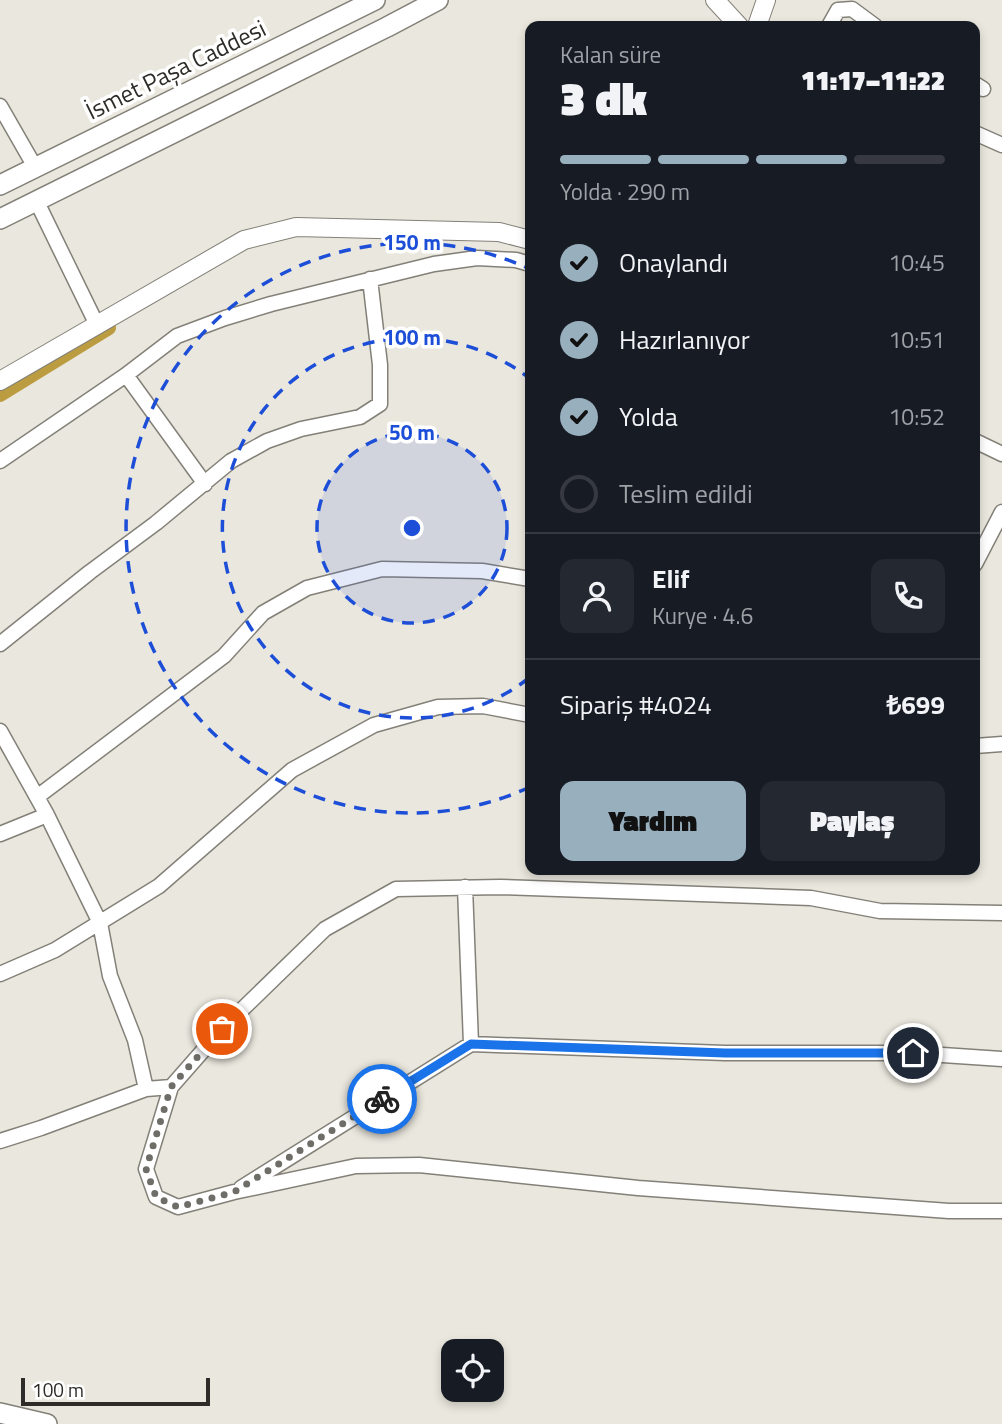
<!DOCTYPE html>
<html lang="tr">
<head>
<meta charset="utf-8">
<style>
  body { margin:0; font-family:"Titillium Web",sans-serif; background:#242831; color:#f1f3f6; height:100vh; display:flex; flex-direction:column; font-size:26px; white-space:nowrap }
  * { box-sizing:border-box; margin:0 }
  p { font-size:23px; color:#9ea1a6 }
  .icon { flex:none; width:38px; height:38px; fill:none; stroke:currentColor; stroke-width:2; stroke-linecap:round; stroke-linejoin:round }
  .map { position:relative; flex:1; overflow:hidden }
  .side { position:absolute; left:525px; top:21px; width:455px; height:854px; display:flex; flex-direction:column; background:#171b24; border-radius:14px; box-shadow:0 4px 10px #0003 }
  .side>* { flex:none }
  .buttons { position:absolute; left:441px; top:1339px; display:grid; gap:14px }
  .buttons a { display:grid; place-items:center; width:63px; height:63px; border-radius:14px; background:#171b24; box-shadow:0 4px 10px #0003; font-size:35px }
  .scale { position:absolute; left:21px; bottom:18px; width:189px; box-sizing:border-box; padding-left:7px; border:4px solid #2d2c29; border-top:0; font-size:19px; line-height:24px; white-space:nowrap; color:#2d2c29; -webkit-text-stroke:5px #fff; paint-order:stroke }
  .pin { position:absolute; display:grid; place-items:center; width:60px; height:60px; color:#fff; margin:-30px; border:4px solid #fff; border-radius:50%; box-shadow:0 2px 7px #0007 }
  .courier { position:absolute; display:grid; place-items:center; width:70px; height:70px; margin:-35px; border:5px solid #1a73e8; border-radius:50%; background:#fff; color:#222; box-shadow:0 2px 9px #0007 }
  .overview em { font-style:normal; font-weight:800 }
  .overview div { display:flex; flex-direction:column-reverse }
  .overview { display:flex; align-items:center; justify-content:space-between; height:119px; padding:0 35px }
  h1 { font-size:46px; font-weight:800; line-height:52px }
  .bar { display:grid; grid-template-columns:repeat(4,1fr); gap:10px 7px; align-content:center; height:84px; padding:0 35px }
  .bar i { height:9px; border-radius:5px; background:#363941 }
  .bar .current { background:#98afbe }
  .bar p { grid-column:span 4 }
  .line { display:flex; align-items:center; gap:18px; padding:0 35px; border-top:2px solid #363941 }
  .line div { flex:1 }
  .round { display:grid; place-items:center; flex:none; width:74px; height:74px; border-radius:14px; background:#242831 }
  ol { padding:0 35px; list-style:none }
  li { display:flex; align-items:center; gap:21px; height:77px }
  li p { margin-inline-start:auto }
  li .icon { padding:7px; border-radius:50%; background:#98afbe; color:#111; stroke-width:4 }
  li:last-child { color:#9ea1a6 }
  li i { width:38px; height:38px; border:4px solid #363941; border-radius:50% }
  .button { display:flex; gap:14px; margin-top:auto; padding:14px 35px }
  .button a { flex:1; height:80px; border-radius:14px; background:#98afbe; color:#111; font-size:28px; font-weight:800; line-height:80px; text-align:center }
  .button a+a { background:#242831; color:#f1f3f6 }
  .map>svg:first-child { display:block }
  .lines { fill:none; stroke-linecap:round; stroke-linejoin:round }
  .canal { stroke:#bb9c41; stroke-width:14 }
  .minor-casing { stroke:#838078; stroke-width:17 }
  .tertiary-casing { stroke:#838078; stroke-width:20 }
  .secondary-casing { stroke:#838078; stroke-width:22 }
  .minor { stroke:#fff; stroke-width:14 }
  .tertiary { stroke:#fff; stroke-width:18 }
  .secondary { stroke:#fff; stroke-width:19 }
  .done { stroke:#6f6d68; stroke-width:7; stroke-dasharray:0 12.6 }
  .route { stroke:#1a73e8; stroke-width:9 }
  .ring { fill:none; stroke:#1d4ed8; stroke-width:3.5; stroke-dasharray:12 9 }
  .labels { text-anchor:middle; stroke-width:7; stroke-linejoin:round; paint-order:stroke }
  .street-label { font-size:24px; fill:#2d2c29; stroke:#fff }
  .centre { fill:#1d4ed8; stroke:#fff; stroke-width:3.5 }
  .ring-label { font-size:21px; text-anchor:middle; font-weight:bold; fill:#1d4ed8; stroke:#fff; stroke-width:7; stroke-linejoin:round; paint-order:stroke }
</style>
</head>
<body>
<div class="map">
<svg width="1002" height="1424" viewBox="0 0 1002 1424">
  <rect width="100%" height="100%" fill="#eae7de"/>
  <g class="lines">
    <path class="canal" d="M0 395 109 328"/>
    <defs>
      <path id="minor" d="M829 26 838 10 852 9 875 26
        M975 84 983 89
        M0 106 35 167
        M975 133 1002 145
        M36 200 97 325
        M126 375 205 484
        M975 441 1002 454
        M0 461 126 375 177 336 225 318 271 304 434 264 477 258 516 260 530 264
        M975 564 1002 512
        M0 644 90 572 156 523 231 461 267 441 301 429 360 417 380 404V365L370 279
        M0 731 47 815 100 923 110 976 135 1040 146 1089
        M975 746 1002 744
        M37 797 224 656 263 613 307 588 382 569 482 571 530 579
        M0 834 47 815
        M465 887 471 1044
        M1002 913 880 911 811 898 500 887 396 889 325 929 222 1029 171 1087 146 1169 156 1197 178 1207 234 1192 356 1166 419 1165 638 1188 949 1211H1002
        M0 974 55 950 159 886 292 770 374 725 438 707 483 706 530 715
        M0 1141 41 1128 146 1089 171 1087
        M241 1188 471 1044 725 1053H913L1002 1059"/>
      <path id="tertiary" d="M715 0 739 26
        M757 26 766 0
        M0 381 244 240 296 227 499 232 530 240"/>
      <path id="secondary" d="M0 185 375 0
        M0 219 387 27 438 0
        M0 1413 47 1424"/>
    </defs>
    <use href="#minor" class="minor-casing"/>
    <use href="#tertiary" class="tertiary-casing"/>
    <use href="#secondary" class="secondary-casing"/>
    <use href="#minor" class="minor"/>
    <use href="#tertiary" class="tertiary"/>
    <use href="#secondary" class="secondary"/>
  </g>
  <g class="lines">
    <path class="done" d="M222 1029 171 1087 146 1169 156 1197 178 1207 234 1192 382 1099"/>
    <path class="route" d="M382 1099 471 1044 725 1053H913"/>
  </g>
  <circle cx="412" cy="528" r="95" fill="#1d4ed8" fill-opacity=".12"/>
  <g class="ring">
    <circle cx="412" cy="528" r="95"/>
    <path d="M529 678A190 190 0 1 1 529 378"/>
    <path d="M530 787A285 285 0 1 1 530 269"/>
  </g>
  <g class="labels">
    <g class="street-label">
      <text transform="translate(176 70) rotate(-26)" y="8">İsmet Paşa Caddesi</text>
    </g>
  </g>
  <circle cx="412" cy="528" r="10" class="centre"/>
  <g class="ring-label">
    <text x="412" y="250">150 m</text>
    <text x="412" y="345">100 m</text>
    <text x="412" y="440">50 m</text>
  </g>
</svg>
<div class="buttons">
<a><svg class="icon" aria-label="locate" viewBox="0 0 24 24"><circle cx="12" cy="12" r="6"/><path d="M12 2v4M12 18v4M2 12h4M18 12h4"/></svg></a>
</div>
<div class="scale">100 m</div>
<div class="pin" style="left:222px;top:1029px;background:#ea580c"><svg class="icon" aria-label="bag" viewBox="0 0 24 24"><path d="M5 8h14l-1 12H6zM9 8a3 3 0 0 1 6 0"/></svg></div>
<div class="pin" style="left:913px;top:1053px;background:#1f2937"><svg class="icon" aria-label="home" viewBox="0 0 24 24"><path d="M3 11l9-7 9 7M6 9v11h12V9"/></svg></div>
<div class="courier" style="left:382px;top:1099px"><svg class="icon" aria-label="bike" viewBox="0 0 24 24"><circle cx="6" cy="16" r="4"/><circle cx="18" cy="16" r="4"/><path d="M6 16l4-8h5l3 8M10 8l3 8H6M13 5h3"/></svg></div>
<section class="side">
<div class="overview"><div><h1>3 dk</h1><p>Kalan süre</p></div><em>11:17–11:22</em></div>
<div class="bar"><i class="current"></i><i class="current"></i><i class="current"></i><i></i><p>Yolda · 290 m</p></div>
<ol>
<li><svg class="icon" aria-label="check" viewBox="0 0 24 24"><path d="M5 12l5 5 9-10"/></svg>Onaylandı<p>10:45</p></li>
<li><svg class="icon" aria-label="check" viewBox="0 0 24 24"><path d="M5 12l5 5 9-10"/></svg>Hazırlanıyor<p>10:51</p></li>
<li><svg class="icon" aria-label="check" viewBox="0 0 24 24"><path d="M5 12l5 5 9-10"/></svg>Yolda<p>10:52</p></li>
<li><i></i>Teslim edildi</li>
</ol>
<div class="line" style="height:126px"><a class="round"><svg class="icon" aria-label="person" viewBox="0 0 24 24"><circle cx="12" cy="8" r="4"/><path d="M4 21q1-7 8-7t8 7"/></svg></a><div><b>Elif</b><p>Kurye · 4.6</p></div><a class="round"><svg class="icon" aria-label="phone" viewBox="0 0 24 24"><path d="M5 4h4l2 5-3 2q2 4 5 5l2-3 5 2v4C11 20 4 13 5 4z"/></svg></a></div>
<div class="line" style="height:91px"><div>Sipariş #4024</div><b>₺699</b></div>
<div class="button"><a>Yardım</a><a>Paylaş</a></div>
</section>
</div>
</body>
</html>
